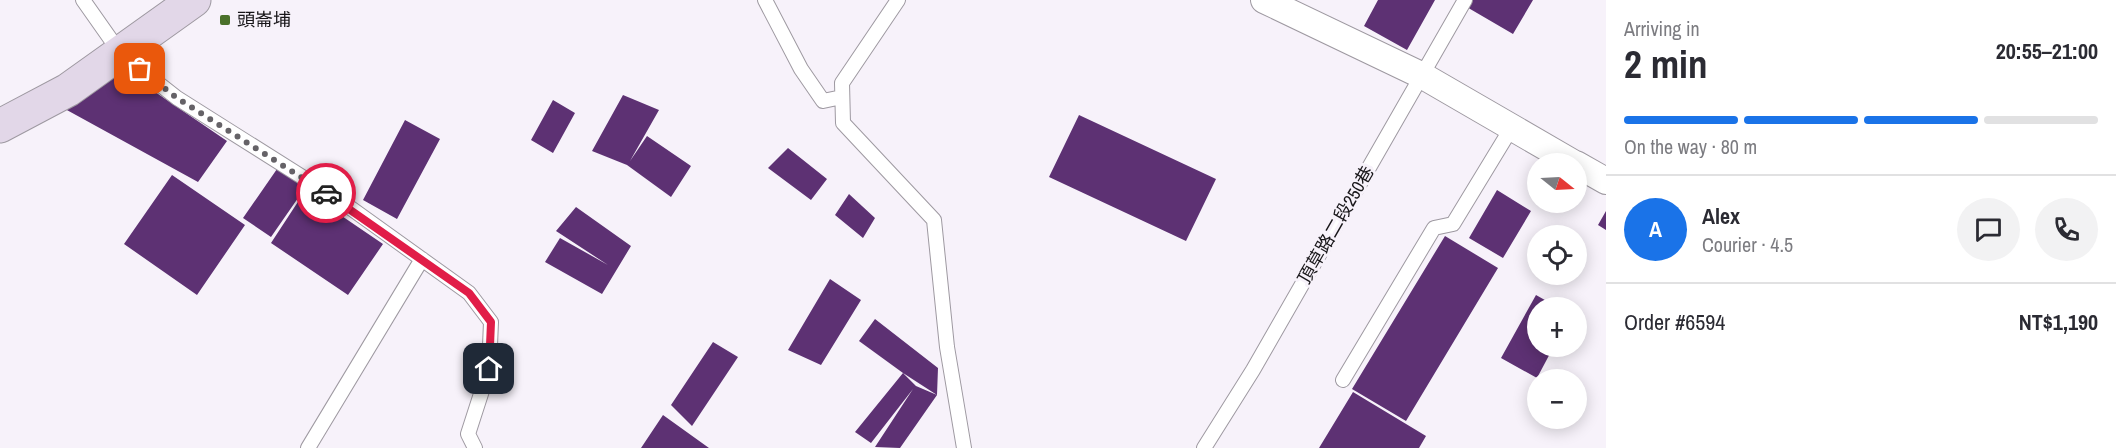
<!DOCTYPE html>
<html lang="en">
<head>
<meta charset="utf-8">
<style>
  body { margin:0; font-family:"Archivo Narrow","Noto Sans TC",sans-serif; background:#f2f2f3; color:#2b2b33; height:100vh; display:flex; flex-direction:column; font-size:22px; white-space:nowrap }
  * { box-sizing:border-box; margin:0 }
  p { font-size:20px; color:#7c7c81 }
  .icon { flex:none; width:33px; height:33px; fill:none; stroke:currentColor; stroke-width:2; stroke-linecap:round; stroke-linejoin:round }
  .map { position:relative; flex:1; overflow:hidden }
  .drawer { display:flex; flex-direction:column; background:#fff; width:510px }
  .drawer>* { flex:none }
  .needle { width:39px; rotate:108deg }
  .controls { position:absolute; left:1527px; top:153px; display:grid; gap:12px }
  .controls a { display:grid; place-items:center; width:60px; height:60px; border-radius:50%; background:#fff; box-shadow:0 3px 15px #0003; font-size:30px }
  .pin { position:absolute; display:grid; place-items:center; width:51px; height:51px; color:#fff; margin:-26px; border-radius:12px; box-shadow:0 3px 9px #0006 }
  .courier { position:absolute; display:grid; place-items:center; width:60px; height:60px; margin:-30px; border:4px solid #e11d48; border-radius:50%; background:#fff; color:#222; box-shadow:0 2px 8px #0007 }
  .head em { font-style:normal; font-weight:700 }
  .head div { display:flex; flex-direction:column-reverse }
  .head { display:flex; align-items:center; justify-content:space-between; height:102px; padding:0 18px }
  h1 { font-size:39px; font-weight:700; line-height:45px }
  .bar { display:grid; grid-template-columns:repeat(4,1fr); gap:9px 6px; align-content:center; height:72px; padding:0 18px }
  .bar i { height:8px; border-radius:4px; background:#e1e1e2 }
  .bar .current { background:#1a73e8 }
  .bar p { grid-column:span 4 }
  .line { display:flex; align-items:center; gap:15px; padding:0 18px; border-top:2px solid #e1e1e2 }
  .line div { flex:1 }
  .round { display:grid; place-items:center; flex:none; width:63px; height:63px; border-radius:32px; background:#f2f2f3 }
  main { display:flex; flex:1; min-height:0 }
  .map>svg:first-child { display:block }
  .building { fill:#5d3173; fill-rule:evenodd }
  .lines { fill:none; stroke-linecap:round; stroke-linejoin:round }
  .lane-casing { stroke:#9e99a1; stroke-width:16 }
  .street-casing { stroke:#9e99a1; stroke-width:28 }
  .secondary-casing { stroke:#9e99a1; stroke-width:35 }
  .lane { stroke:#fff; stroke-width:14 }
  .street { stroke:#fff; stroke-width:26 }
  .secondary { stroke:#e2d7e8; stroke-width:33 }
  .done { stroke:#656267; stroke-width:6; stroke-dasharray:0 10.8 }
  .route { stroke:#e11d48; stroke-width:8 }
  .poi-dot { fill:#4a702a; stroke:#f7f2fa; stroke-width:2 }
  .labels { text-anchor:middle; stroke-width:6; stroke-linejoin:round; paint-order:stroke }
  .poi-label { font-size:18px; fill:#171518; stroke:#f7f2fa; text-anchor:start }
  .street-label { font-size:18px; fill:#171518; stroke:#f7f2fa }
</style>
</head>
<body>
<main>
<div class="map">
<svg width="1606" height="448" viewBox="0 0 1606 448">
  <rect width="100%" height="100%" fill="#f7f2fa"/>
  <path class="building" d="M1378 0H1435L1407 50 1364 26Z
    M1469 0H1533L1513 34 1465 6Z
    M120 68 227 141 198 182 65 109Z
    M623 95 659 110 630 161 647 136 691 166 671 197 627 165 592 151Z
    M553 100 575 113 553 153 531 140Z
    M1079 115 1216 179 1186 241 1049 177Z
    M405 120 440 139 397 219 363 200Z
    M788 148 827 179 811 200 768 168Z
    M277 169 305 188 271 237 243 218Z
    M172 175 245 225 197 295 124 244Z
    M1497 190 1531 211 1503 258 1469 238Z
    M305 191 383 244 348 295 271 243Z
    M849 194 875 218 863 238 835 215Z
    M576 207 631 246 602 294 545 262 560 238 608 265 556 231Z
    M1606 211V230L1598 225Z
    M1445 236 1498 268 1406 421 1352 389Z
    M830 279 861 300 821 365 788 350Z
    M1536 295 1559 308H1538V346H1554L1537 378 1501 358Z
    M875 319 938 368 937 395 900 448 875 447 913 389 871 443 855 432 903 373 859 341ZM903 373 937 395 916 386Z
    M713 342 738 357 692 426 671 405Z
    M1353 392 1426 436 1419 448H1319Z
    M663 415 709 448H641Z"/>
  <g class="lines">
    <defs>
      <path id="lane" d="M83 0 121 54 177 98 345 204 469 293 491 322 489 369 468 434 475 448
        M765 0 801 69 823 101 842 97
        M898 0 842 83 843 123 934 220 947 347 964 448
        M1343 380 1434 228 1453 224 1512 127
        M308 448 422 259
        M1204 448 1253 370 1465 0"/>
      <path id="street" d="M1264 0 1423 76 1575 164
        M1576 164 1606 181"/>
      <path id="secondary" d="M0 126 68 90 194 0"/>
    </defs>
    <use href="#lane" class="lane-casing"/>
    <use href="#street" class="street-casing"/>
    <use href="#secondary" class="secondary-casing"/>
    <use href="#lane" class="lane"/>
    <use href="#street" class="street"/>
    <use href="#secondary" class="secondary"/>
  </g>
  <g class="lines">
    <path class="done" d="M140 69 177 98 326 193"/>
    <path class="route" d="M326 193 469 293 491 322 489 369"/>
  </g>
  <rect class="poi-dot" x="219" y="14" width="12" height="12" rx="3"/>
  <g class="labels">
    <g class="poi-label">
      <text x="237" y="26">頭崙埔</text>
    </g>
    <g class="street-label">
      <text transform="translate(1336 225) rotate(-60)" y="6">頂草路二段250巷</text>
    </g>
  </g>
</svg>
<div class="controls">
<a><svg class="needle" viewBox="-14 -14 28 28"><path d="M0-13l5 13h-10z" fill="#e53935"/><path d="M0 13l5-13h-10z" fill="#7c7c81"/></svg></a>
<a><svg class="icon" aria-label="locate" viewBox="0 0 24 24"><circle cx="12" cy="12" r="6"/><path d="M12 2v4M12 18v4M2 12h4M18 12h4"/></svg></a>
<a>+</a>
<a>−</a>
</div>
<div class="pin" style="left:140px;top:69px;background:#ea580c"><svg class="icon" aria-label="bag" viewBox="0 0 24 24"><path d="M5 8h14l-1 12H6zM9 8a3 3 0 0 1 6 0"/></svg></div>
<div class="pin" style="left:489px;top:369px;background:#1f2937"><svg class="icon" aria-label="home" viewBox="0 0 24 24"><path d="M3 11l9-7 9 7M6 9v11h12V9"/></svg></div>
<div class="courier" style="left:326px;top:193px"><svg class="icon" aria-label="car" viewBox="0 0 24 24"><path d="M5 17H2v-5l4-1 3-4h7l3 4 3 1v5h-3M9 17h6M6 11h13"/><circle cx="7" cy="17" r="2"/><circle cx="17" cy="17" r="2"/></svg></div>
</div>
<section class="drawer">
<div class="head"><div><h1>2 min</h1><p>Arriving in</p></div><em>20:55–21:00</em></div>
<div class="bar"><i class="current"></i><i class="current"></i><i class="current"></i><i></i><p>On the way · 80 m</p></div>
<div class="line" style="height:108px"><b class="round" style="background:#1a73e8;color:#fff">A</b><div><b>Alex</b><p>Courier · 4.5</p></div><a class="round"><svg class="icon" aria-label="chat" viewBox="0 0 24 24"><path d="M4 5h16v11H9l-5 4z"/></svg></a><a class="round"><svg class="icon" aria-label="phone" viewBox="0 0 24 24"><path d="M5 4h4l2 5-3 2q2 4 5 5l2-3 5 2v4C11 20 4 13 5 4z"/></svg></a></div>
<div class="line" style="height:78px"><div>Order #6594</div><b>NT$1,190</b></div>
</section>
</main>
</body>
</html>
